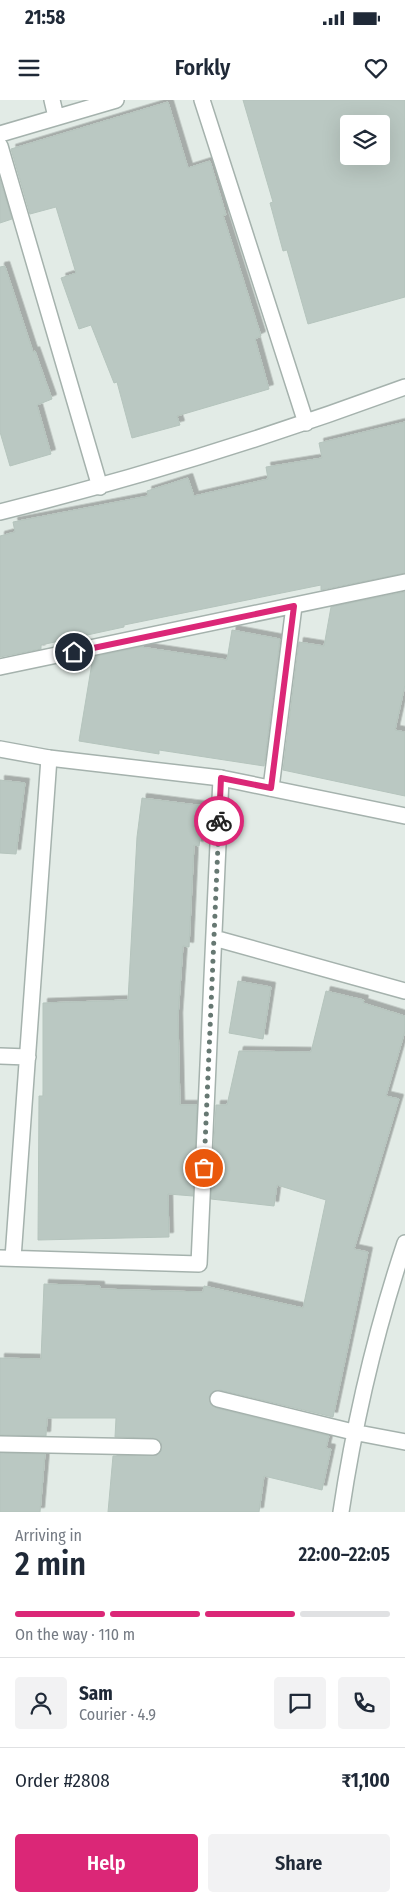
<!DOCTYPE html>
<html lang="en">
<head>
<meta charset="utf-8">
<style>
  body { margin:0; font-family:"Fira Sans Condensed",sans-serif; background:#f2f2f3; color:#1f2937; height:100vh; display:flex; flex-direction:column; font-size:19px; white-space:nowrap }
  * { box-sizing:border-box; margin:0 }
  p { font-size:16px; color:#747a83 }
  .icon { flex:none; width:28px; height:28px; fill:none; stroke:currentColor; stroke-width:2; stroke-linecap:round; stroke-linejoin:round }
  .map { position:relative; height:1412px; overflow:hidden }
  .details { display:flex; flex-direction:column; background:#fff; flex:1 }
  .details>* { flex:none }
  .buttons { position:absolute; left:340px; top:15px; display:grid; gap:10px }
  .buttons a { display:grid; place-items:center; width:50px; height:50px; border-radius:5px; background:#fff; box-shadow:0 5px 20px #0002; font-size:25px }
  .pin { position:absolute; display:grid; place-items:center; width:42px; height:42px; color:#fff; margin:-21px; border:2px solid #fff; border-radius:50%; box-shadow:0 1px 5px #0007 }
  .courier { position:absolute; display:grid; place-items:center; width:50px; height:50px; margin:-25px; border:4px solid #db2777; border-radius:50%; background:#fff; color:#222; box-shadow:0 1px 6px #0007 }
  .headline em { font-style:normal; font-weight:600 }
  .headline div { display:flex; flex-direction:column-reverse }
  .headline { display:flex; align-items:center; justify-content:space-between; height:85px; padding:0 15px }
  h1 { font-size:32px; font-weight:600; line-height:38px }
  .bar { display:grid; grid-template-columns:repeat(4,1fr); gap:8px 5px; align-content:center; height:60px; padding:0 15px }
  .bar i { height:6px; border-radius:4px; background:#e0e1e3 }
  .bar .on { background:#db2777 }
  .bar p { grid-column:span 4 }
  .line { display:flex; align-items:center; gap:12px; padding:0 15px; border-top:1px solid #e0e1e3 }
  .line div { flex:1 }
  .round { display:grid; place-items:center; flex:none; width:52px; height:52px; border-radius:5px; background:#f2f2f3 }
  .primary-button { display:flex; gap:10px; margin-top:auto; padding:10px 15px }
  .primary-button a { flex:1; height:58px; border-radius:5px; background:#db2777; color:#fff; font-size:20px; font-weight:600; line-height:58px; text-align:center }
  .primary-button a+a { background:#f2f2f3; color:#1f2937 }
  .status { display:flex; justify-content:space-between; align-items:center; height:35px; padding:0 25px; background:#fff; direction:ltr }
  .status svg { height:14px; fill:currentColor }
  header { display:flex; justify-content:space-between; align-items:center; height:65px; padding:0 15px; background:#fff; font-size:22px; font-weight:600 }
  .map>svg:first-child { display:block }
  .building { fill:#bac8c2; stroke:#b5c4bd; fill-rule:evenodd; filter:url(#shadow) }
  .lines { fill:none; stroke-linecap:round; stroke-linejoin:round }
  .minor-casing { stroke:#a5b2ad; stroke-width:18 }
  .tertiary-casing { stroke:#a5b2ad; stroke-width:18 }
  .minor { stroke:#fff; stroke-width:15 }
  .tertiary { stroke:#fff; stroke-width:15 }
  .done { stroke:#667872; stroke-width:5; stroke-dasharray:0 9 }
  .route { stroke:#db2777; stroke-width:6 }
</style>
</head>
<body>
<div class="status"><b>21:58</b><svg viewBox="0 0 49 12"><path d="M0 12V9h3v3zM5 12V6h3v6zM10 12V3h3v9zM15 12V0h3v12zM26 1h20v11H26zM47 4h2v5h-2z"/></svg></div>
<header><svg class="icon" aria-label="menu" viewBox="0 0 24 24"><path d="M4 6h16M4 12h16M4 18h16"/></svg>Forkly<svg class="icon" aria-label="heart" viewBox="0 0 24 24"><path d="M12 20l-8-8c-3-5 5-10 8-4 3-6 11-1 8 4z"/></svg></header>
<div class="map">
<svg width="405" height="1412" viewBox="0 0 405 1412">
  <defs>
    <filter id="shadow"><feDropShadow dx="4.5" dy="-4.5" stdDeviation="0" flood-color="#0004"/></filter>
  </defs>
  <rect width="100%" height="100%" fill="#e2ebe6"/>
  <path class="building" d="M243 0H405V197L308 224 287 150 283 151 270 103 273 102ZM349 24H381V56H349Z
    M168 2 188 68 210 61 226 115H223L261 236 255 239 269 289 177 316 180 325 132 338 117 282 114 283 91 225 79 229 61 178 76 173 56 107 30 114 11 49Z
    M0 79 12 119 0 123Z
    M5 166 33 252 35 251 52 299 37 305 51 354 10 366 0 332V167Z
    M405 322V473L321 490V485L124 525V527L41 545V549L0 557V436L15 432 13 422 148 396 147 391 188 378 194 396 268 379 266 367 322 358 319 343Z
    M405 492V585L395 630 405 632V696L283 670 299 542 324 546 331 507Z
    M232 530 280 539 264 666 159 650V654L79 641 93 557 141 547 227 560Z
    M0 680 25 683 16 754 0 753Z
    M142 698 205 706 199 746 194 745 189 847 183 846 178 917 180 1005H197L193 1096 168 1094 169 1137 38 1140 39 996H43V903L128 900 137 737Z
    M238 881 271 887 263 939 229 933Z
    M326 891 364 900 363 903 405 916V931L386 996 399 999 354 1149 368 1152 333 1317 220 1290 212 1292 209 1297 211 1305 216 1308 329 1336 326 1348 331 1349 322 1390 264 1376 259 1412H108L113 1356 157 1355 161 1351V1342L153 1338 115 1337 116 1318H47L46 1336 0 1335V1258L41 1259 44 1184 100 1186V1189L203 1192 204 1186 303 1208 326 1100 277 1085 274 1106 211 1099 216 1005H227L239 951 311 952Z
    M0 1353 45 1354 40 1412H0Z"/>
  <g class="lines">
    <defs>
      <path id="minor" d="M52 0 56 17
        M202 0 306 323
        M0 34 116 0
        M0 46 100 387
        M0 412C137 378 272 336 405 287
        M0 567 405 482
        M271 688 294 506
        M214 838 405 891
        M0 956 28 957
        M0 1158 199 1164 221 678
        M13 1158 49 658
        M218 1299 353 1332 405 1342
        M0 1344 153 1347
        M341 1412C355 1318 375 1233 405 1143"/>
      <path id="tertiary" d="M0 649 49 658 221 678 405 716"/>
    </defs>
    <use href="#minor" class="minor-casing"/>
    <use href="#tertiary" class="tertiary-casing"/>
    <use href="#minor" class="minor"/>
    <use href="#tertiary" class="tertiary"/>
  </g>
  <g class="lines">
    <path class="done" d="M204 1068 219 721"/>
    <path class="route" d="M74 552 294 506 271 688 221 678 219 721"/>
  </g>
</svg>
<div class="buttons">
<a><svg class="icon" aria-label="layers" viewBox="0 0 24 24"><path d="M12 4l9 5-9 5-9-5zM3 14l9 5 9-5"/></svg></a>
</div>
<div class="pin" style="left:204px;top:1068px;background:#ea580c"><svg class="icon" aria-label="bag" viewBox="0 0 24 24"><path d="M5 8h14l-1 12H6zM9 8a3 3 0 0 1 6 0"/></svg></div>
<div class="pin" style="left:74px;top:552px;background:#1f2937"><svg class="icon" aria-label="home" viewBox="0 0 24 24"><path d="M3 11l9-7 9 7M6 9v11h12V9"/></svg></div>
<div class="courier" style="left:219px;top:721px"><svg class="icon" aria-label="bike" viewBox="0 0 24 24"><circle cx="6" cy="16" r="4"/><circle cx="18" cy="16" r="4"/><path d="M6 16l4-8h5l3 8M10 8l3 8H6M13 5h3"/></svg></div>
</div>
<section class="details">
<div class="headline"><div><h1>2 min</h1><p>Arriving in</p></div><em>22:00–22:05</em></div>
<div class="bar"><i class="on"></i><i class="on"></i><i class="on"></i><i></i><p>On the way · 110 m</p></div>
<div class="line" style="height:90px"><a class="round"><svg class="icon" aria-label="person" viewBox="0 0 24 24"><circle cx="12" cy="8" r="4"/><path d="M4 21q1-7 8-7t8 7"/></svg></a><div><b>Sam</b><p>Courier · 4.9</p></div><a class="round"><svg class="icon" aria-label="chat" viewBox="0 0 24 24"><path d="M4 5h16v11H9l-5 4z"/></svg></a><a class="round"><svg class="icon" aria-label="phone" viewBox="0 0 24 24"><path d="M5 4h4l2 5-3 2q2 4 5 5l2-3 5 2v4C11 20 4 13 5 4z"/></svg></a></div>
<div class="line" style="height:65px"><div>Order #2808</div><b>₹1,100</b></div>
<div class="primary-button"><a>Help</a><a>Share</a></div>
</section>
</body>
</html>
